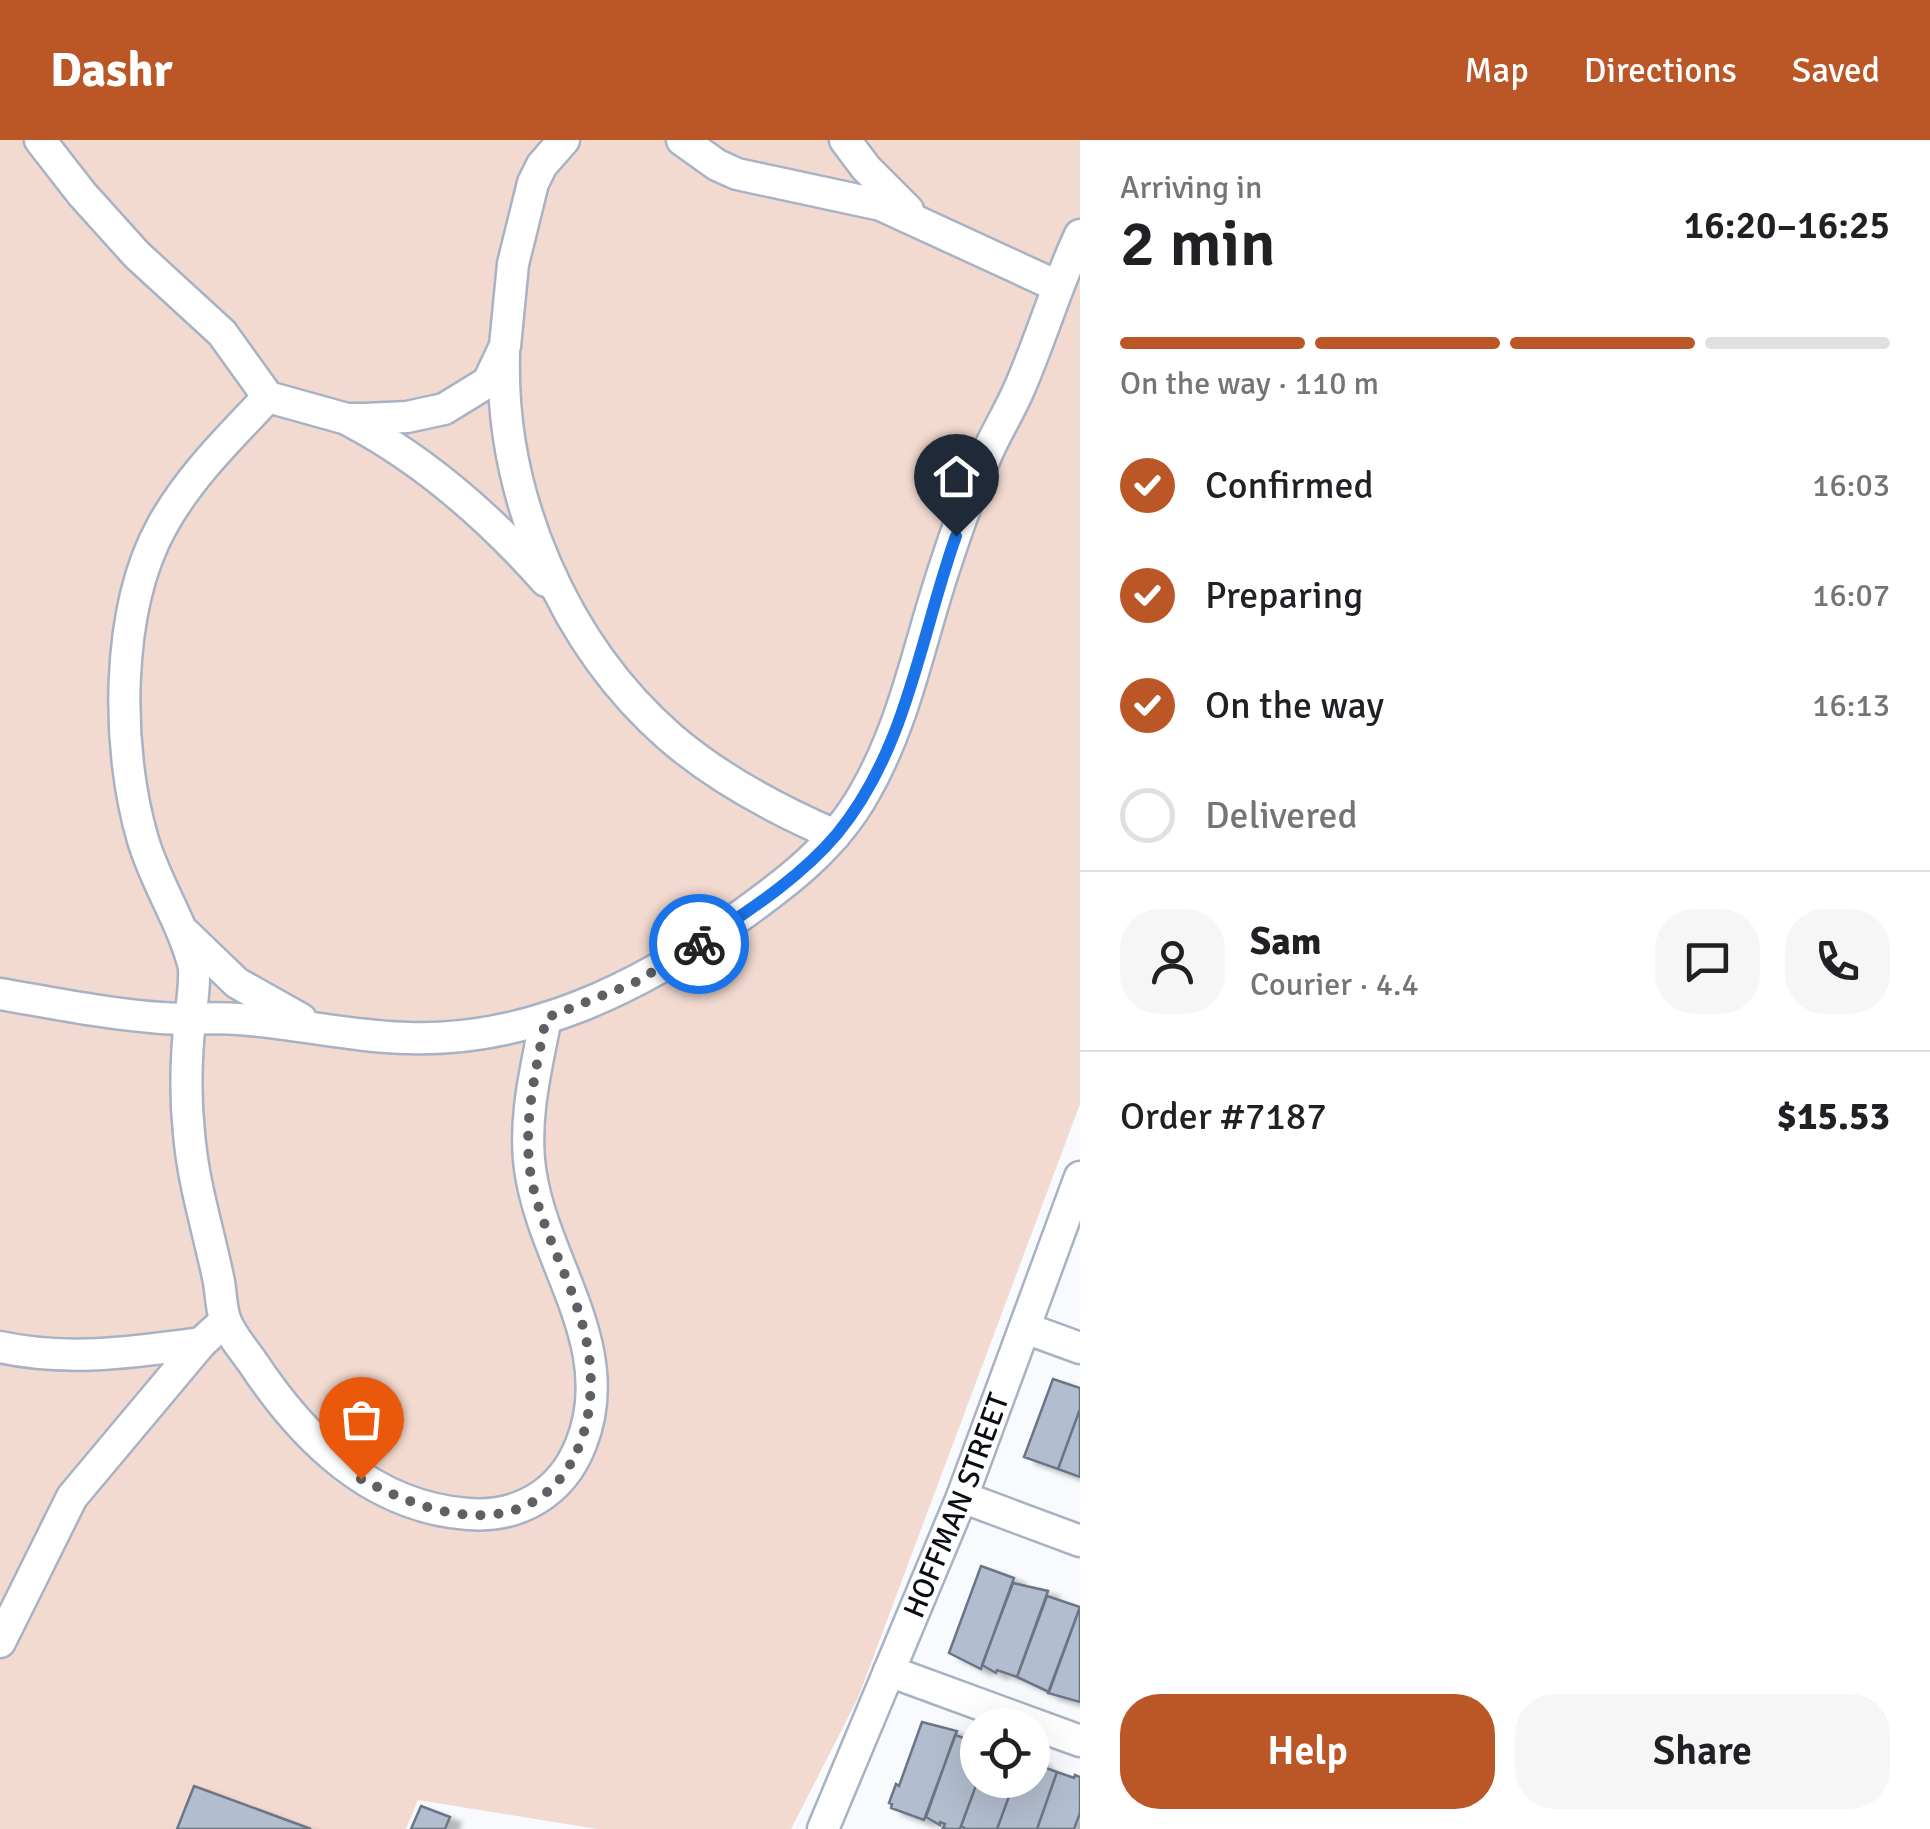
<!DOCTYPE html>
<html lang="en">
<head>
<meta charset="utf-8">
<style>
  body { margin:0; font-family:Signika,sans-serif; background:#f6f6f6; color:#202124; height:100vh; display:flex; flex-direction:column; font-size:38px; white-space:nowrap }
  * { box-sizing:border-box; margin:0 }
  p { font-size:32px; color:#757577 }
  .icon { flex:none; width:55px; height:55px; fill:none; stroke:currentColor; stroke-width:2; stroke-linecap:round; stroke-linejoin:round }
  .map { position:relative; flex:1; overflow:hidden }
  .side { display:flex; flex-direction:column; background:#fff; width:850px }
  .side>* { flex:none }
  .controls { position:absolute; left:960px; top:1568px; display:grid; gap:20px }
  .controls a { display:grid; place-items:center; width:90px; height:90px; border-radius:50%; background:#fff; box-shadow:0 10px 40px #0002; font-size:50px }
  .pin { position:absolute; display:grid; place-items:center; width:85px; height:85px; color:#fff; margin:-102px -42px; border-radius:50% 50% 50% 0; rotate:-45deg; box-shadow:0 0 10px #0007 }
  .pin .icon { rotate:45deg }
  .courier { position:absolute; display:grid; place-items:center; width:100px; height:100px; margin:-50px; border:8px solid #1a73e8; border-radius:50%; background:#fff; color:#222; box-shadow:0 2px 12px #0007 }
  .summary em { font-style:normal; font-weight:600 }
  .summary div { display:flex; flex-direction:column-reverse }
  .summary { display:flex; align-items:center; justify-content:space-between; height:170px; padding:0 40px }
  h1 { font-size:65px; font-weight:600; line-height:75px }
  .bar { display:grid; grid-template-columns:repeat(4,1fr); gap:15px 10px; align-content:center; height:120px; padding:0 40px }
  .bar i { height:12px; border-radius:8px; background:#e0e0e0 }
  .bar .selected { background:#bb5626 }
  .bar p { grid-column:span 4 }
  .line { display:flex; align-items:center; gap:25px; padding:0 40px; border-top:2px solid #e0e0e0 }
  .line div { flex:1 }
  .round { display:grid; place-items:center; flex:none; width:105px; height:105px; border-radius:40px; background:#f6f6f6 }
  ol { padding:0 40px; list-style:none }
  li { display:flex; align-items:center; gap:30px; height:110px }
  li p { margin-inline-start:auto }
  li .icon { padding:10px; border-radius:50%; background:#bb5626; color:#fff; stroke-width:4 }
  li:last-child { color:#757577 }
  li i { width:55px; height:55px; border:5px solid #e0e0e0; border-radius:50% }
  .button { display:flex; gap:20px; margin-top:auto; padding:20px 40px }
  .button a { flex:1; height:115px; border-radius:40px; background:#bb5626; color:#fff; font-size:40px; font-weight:600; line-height:115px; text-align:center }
  .button a+a { background:#f6f6f6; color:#202124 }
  header { display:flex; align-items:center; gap:60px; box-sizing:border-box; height:140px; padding:0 50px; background:#bb5626; color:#fff }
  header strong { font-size:48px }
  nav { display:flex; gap:55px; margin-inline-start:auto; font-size:35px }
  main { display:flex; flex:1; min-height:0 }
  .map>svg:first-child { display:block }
  .green { fill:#f3dad0 }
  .building { fill:#b2bdcf; stroke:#6b7586; stroke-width:2.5; filter:url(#shadow) }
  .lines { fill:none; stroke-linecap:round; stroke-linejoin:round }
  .minor-casing { stroke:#a7b2c4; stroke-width:35 }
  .minor { stroke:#fff; stroke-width:30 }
  .done { stroke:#5d6065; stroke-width:10; stroke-dasharray:0 18 }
  .route { stroke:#1a73e8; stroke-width:12 }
  .labels { text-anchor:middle; stroke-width:8; stroke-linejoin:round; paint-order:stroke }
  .street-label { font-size:30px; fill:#090d13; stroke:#fff }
</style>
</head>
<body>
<header>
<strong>Dashr</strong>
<nav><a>Map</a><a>Directions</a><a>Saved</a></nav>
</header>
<main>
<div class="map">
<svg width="1080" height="1689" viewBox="0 0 1080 1689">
  <defs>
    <filter id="shadow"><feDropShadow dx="11" dy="6" stdDeviation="2.5" flood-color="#0004"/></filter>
  </defs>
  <rect width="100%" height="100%" fill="#f8fafe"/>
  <path class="green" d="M0 0H1080V964L858 1558 791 1689H597L418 1660 406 1689H0Z"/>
  <path class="building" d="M1053 1239 1080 1248V1269L1058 1329 1024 1317Z
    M1080 1269V1337L1058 1329Z
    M981 1426 1014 1438 981 1529 949 1513Z
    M1013 1443 1048 1451 1017 1537 997 1530 996 1533 982 1525Z
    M1047 1456 1080 1467 1049 1552 1017 1537Z
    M1080 1467V1466V1562L1048 1553Z
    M922 1582 957 1591 924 1680 891 1668 892 1664 889 1663 896 1644 899 1646Z
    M955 1595 978 1603V1640L960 1689H947L943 1688 945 1684 940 1682V1685L926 1677Z
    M1032 1619 1040 1621 1038 1625 1057 1632 1037 1689H997L1015 1640H1032Z
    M1057 1632 1074 1638 1075 1635 1080 1637V1673L1074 1689H1037Z
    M978 1640H1015L997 1689H966L961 1686Z
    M194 1646 311 1689H177Z
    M421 1666 450 1677 445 1689H411Z"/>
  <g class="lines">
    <defs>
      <g id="minor">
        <path d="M40 0 82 54 137 115 222 193 268 257 347 279H365L407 277 444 269 488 242 505 206 513 124 533 43 542 25 564 0"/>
        <path d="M682 0 717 25 737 34 881 65 1057 146"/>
        <path d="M845 0 866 28 908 70"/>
        <path d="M504 215C500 356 564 505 671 598 720 640 777 670 835 695"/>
        <path d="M268 257C230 297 189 337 162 386 115 471 116 609 143 700 156 744 183 783 194 827 195 846 192 862 190 880 186 917 185 956 189 993 193 1044 209 1092 219 1142 221 1154 221 1167 225 1179 230 1194 244 1210 253 1223 304 1300 372 1367 468 1374 519 1378 562 1353 581 1304 619 1209 546 1126 531 1035 522 983 536 929 546 878"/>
        <path d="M350 281C424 320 490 378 546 441"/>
        <path d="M186 794 237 843 301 879"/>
        <path d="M0 854C53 863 107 874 161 878 187 880 213 877 239 879 296 883 352 897 409 898 528 902 638 848 733 781 784 745 834 708 865 652 906 580 919 503 945 426 958 386 972 347 989 309 999 288 1011 268 1020 247 1042 196 1057 144 1080 95"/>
        <path d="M1025 1188 1080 1208"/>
        <path d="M0 1207C67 1222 134 1212 201 1203"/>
        <path d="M962 1357 1080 1401"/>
        <path d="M0 1502 72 1357 201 1203 225 1181"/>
        <path d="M889 1531 1080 1601"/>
        <path id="s1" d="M823 1689 962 1357 1080 1037"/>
      </g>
    </defs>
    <use href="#minor" class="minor-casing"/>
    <use href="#minor" class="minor"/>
  </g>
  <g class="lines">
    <path class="done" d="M361 1339C399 1358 441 1377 485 1375 573 1372 602 1278 587 1204 576 1146 542 1095 531 1037 522 985 536 930 546 878L634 843 699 804"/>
    <path class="route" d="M699 804C748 771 799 739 837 694 907 609 920 497 956 396"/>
  </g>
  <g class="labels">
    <g class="street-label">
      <text dy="10" stroke="none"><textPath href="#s1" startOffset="350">HOFFMAN STREET</textPath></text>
    </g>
  </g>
</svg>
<div class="controls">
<a><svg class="icon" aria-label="locate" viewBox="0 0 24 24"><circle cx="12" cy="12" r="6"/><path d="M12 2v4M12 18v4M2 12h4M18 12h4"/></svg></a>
</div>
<div class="pin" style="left:361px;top:1339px;background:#ea580c"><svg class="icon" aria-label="bag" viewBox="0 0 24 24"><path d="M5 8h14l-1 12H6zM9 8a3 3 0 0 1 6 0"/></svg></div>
<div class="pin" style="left:956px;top:396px;background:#1f2937"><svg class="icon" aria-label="home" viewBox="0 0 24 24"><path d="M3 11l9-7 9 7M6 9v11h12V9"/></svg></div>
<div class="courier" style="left:699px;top:804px"><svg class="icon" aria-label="bike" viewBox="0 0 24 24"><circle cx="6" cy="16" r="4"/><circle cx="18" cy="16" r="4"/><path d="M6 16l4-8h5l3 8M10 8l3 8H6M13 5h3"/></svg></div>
</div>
<section class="side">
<div class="summary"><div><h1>2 min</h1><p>Arriving in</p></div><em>16:20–16:25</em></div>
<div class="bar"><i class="selected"></i><i class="selected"></i><i class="selected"></i><i></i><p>On the way · 110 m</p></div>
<ol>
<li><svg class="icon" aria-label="check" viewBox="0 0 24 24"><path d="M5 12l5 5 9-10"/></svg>Confirmed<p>16:03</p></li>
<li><svg class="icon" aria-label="check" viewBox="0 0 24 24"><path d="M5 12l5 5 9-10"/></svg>Preparing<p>16:07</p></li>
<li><svg class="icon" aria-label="check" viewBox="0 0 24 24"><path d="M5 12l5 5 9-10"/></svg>On the way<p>16:13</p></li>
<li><i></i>Delivered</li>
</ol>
<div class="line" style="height:180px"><a class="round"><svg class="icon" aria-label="person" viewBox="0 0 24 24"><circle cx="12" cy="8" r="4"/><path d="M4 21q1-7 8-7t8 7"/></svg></a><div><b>Sam</b><p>Courier · 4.4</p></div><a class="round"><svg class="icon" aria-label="chat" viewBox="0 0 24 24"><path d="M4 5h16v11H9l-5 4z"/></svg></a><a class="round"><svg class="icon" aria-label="phone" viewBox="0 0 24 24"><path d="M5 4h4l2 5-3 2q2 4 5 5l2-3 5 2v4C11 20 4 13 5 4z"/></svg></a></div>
<div class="line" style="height:130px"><div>Order #7187</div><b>$15.53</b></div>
<div class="button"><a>Help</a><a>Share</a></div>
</section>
</main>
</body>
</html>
